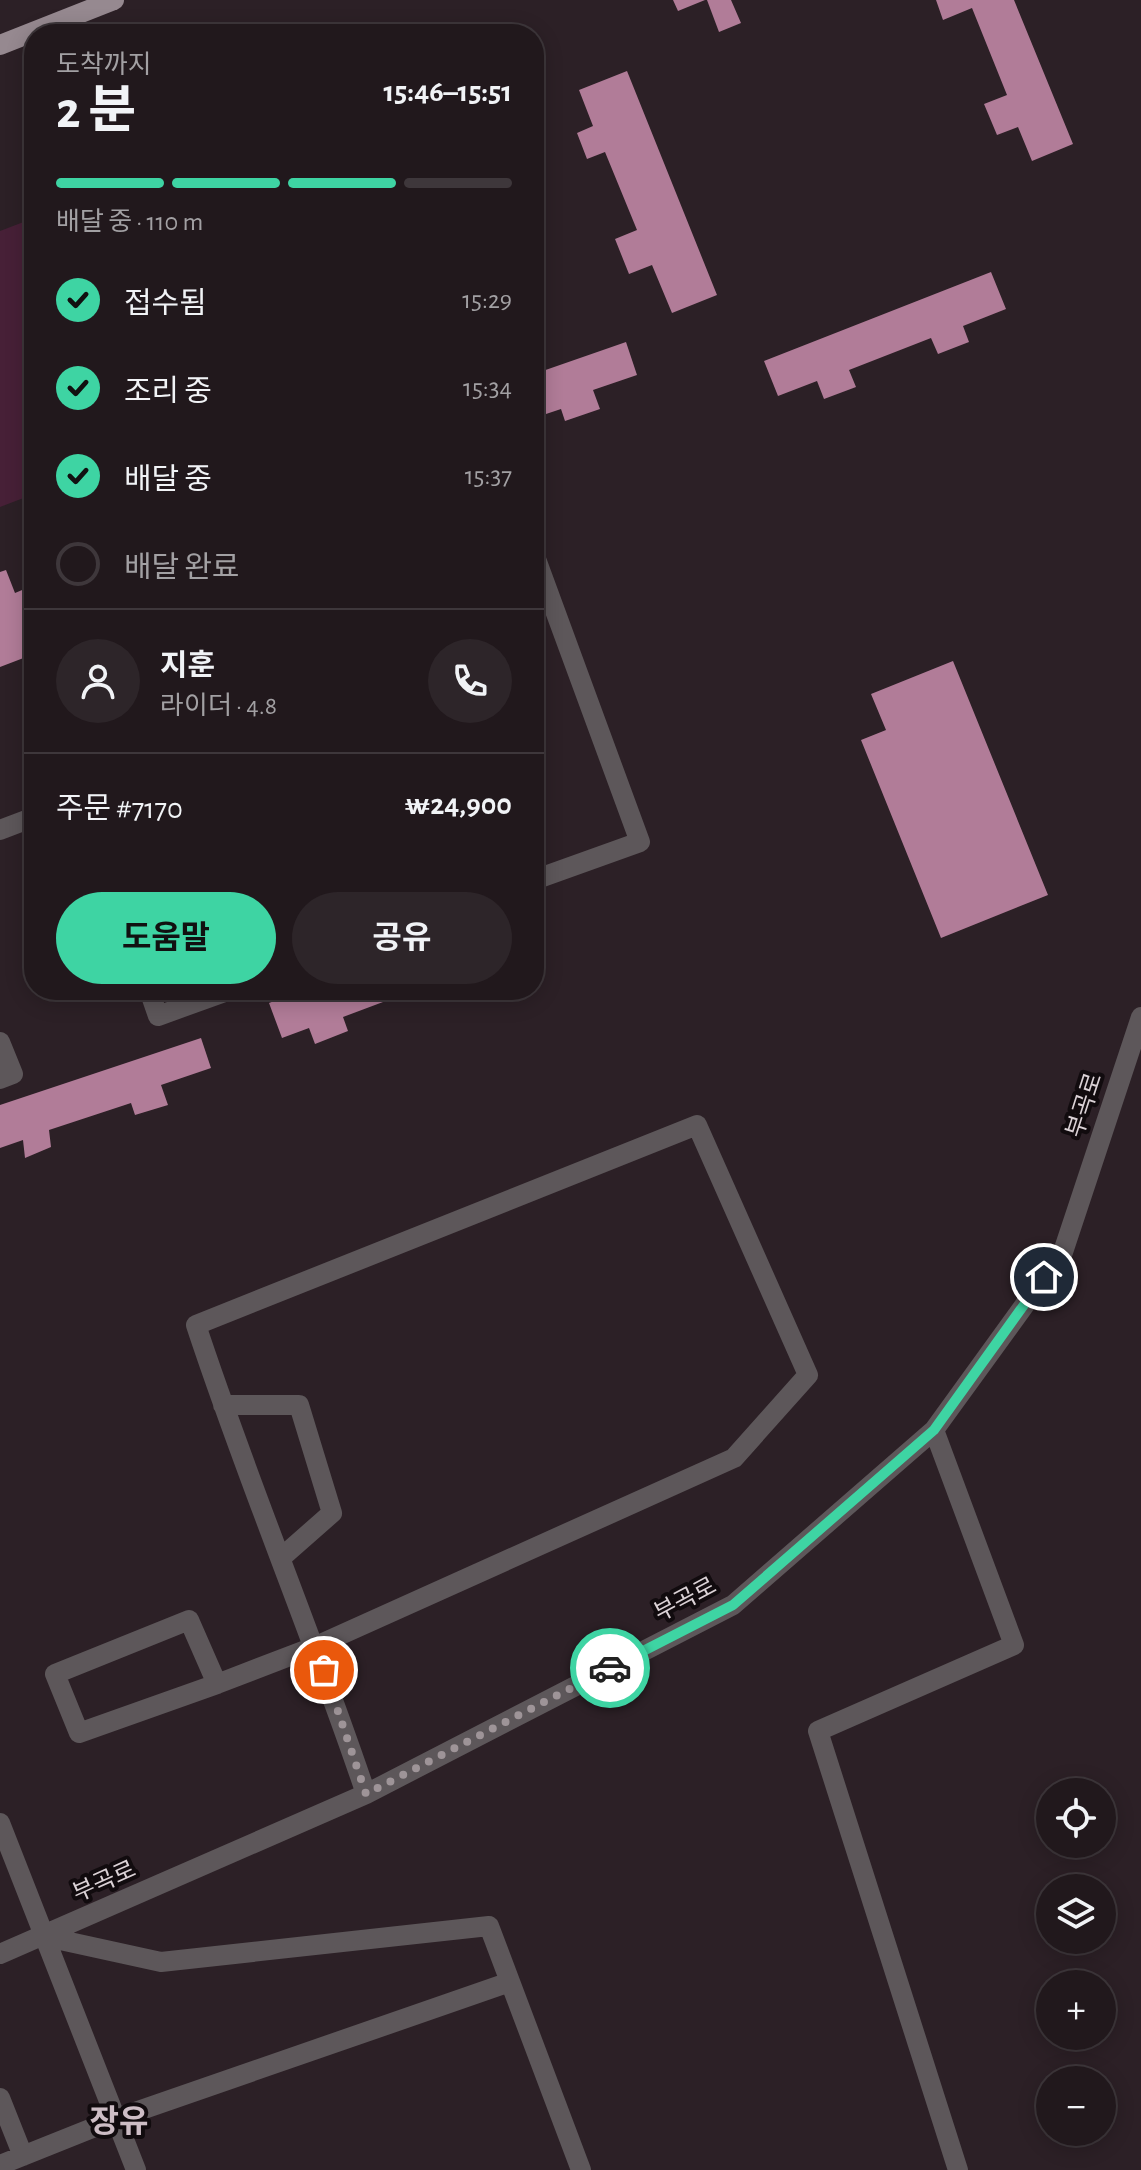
<!DOCTYPE html>
<html lang="ko">
<head>
<meta charset="utf-8">
<style>
  body { margin:0; font-family:"Alegreya Sans","Noto Sans KR",sans-serif; background:#2d2529; color:#f1f3f6; height:100vh; display:flex; flex-direction:column; font-size:30px; white-space:nowrap }
  * { box-sizing:border-box; margin:0 }
  p { font-size:26px; color:#a2a0a3 }
  .icon { flex:none; width:44px; height:44px; fill:none; stroke:currentColor; stroke-width:2; stroke-linecap:round; stroke-linejoin:round }
  .map { position:relative; flex:1; overflow:hidden }
  .drawer { position:absolute; left:24px; top:24px; width:520px; height:976px; display:flex; flex-direction:column; background:#21181c; border-radius:32px; box-shadow:0 4px 20px #0003,0 0 0 2px #3e373b }
  .drawer>* { flex:none }
  .fabs { position:absolute; left:1036px; top:1778px; display:grid; gap:16px }
  .fabs a { display:grid; place-items:center; width:80px; height:80px; border-radius:50%; background:#21181c; box-shadow:0 4px 20px #0003,0 0 0 2px #3e373b; font-size:40px }
  .pin { position:absolute; display:grid; place-items:center; width:68px; height:68px; color:#fff; margin:-34px; border:4px solid #fff; border-radius:50%; box-shadow:0 2px 8px #0007 }
  .courier { position:absolute; display:grid; place-items:center; width:80px; height:80px; margin:-40px; border:6px solid #3ed4a3; border-radius:50%; background:#fff; color:#222; box-shadow:0 2px 10px #0007 }
  .headline em { font-style:normal; font-weight:700 }
  .headline div { display:flex; flex-direction:column-reverse }
  .headline { display:flex; align-items:center; justify-content:space-between; height:136px; padding:0 32px }
  h1 { font-size:52px; font-weight:700; line-height:60px }
  .bar { display:grid; grid-template-columns:repeat(4,1fr); gap:12px 8px; align-content:center; height:96px; padding:0 32px }
  .bar i { height:10px; border-radius:6px; background:#3e373b }
  .bar .selected { background:#3ed4a3 }
  .bar p { grid-column:span 4 }
  .line { display:flex; align-items:center; gap:20px; padding:0 32px; border-top:2px solid #3e373b }
  .line div { flex:1 }
  .round { display:grid; place-items:center; flex:none; width:84px; height:84px; border-radius:42px; background:#2d2529 }
  ol { padding:0 32px; list-style:none }
  li { display:flex; align-items:center; gap:24px; height:88px }
  li p { margin-inline-start:auto }
  li .icon { padding:8px; border-radius:50%; background:#3ed4a3; color:#111; stroke-width:4 }
  li:last-child { color:#a2a0a3 }
  li i { width:44px; height:44px; border:4px solid #3e373b; border-radius:50% }
  .primary-button { display:flex; gap:16px; margin-top:auto; padding:16px 32px }
  .primary-button a { flex:1; height:92px; border-radius:48px; background:#3ed4a3; color:#111; font-size:32px; font-weight:700; line-height:92px; text-align:center }
  .primary-button a+a { background:#2d2529; color:#f1f3f6 }
  .map>svg:first-child { display:block }
  .green { fill:#472037 }
  .building { fill:#b17c98 }
  .lines { fill:none; stroke-linecap:round; stroke-linejoin:round }
  .minor { stroke:#5d575a; stroke-width:20 }
  .major { stroke:#968990; stroke-width:20 }
  .done { stroke:#9e9498; stroke-width:8; stroke-dasharray:0 14.4 }
  .route { stroke:#3ed4a3; stroke-width:10 }
  .labels { text-anchor:middle; stroke-width:8; stroke-linejoin:round; paint-order:stroke }
  .street-label { font-size:24px; fill:#dbd2d6; stroke:#110b0e }
  .district-label { font-size:32px; font-weight:bold; fill:#cdbdc5; stroke:#110b0e }
</style>
</head>
<body>
<div class="map">
<svg width="1141" height="2170" viewBox="0 0 1141 2170">
  <rect width="100%" height="100%" fill="#2c2026"/>
  <path class="green" d="M34 218V494L0 507V231Z"/>
  <path class="building" d="M673 0H705L678 11Z
    M707 0H731L741 23 719 32Z
    M936 0H1014L1073 144 1032 161 1018 127 997 135 984 104 1007 95 972 8 943 20Z
    M627 71 717 295 672 313 652 265 629 274 615 239 637 230 605 152 587 159 577 133 593 126 579 90Z
    M991 272 1006 309 963 326 969 342 938 354 931 338 849 370 856 387 824 399 817 381 778 396 764 361Z
    M626 342 637 375 593 390 600 409 565 421 561 409 534 418V374Z
    M6 570 15 593 34 585V654L0 667V572Z
    M953 661 1048 895 941 938 861 740 886 730 871 694Z
    M534 810 542 829 534 832Z
    M303 990H415L343 1017 348 1031 315 1044 309 1028 282 1038 269 1003Z
    M444 990H464L448 996Z
    M201 1038 211 1068 161 1085 168 1105 135 1115 131 1103 49 1130 51 1147 25 1158 23 1140 0 1148V1105Z"/>
  <g class="lines">
    <path class="minor" d="M0 830 34 817
      M534 880 640 842 536 559
      M149 990 158 1016 230 990
      M0 1042 13 1074 0 1079
      M223 1405H299L332 1513 282 1557
      M934 1430 1014 1645 818 1731 958 2170
      M189 1620 217 1684 79 1733 55 1674Z
      M217 1684 316 1646 734 1458 808 1375 697 1125 196 1325C248 1483 313 1636 366 1794
      M0 1823 136 2170
      M42 1936 161 1962 489 1926 581 2170
      M0 1954 366 1794 733 1605 934 1430 1063 1252 1141 1017
      M0 2098 23 2156
      M0 2165 115 2119 510 1982"/>
    <path class="major" d="M0 45 114 0"/>
  </g>
  <g class="lines">
    <path class="done" d="M324 1670 366 1794 610 1668"/>
    <path class="route" d="M610 1668 733 1605 934 1430 1044 1277"/>
  </g>
  <g class="labels">
    <g class="street-label">
      <text transform="translate(1084 1105) rotate(-72)" y="8">부곡로</text>
      <text transform="translate(685 1599) rotate(-28)" y="8">부곡로</text>
      <text transform="translate(104 1881) rotate(-24)" y="8">부곡로</text>
    </g>
    <g class="district-label">
      <text x="119" y="2132">장유</text>
    </g>
  </g>
</svg>
<div class="fabs">
<a><svg class="icon" aria-label="locate" viewBox="0 0 24 24"><circle cx="12" cy="12" r="6"/><path d="M12 2v4M12 18v4M2 12h4M18 12h4"/></svg></a>
<a><svg class="icon" aria-label="layers" viewBox="0 0 24 24"><path d="M12 4l9 5-9 5-9-5zM3 14l9 5 9-5"/></svg></a>
<a>+</a>
<a>−</a>
</div>
<div class="pin" style="left:324px;top:1670px;background:#ea580c"><svg class="icon" aria-label="bag" viewBox="0 0 24 24"><path d="M5 8h14l-1 12H6zM9 8a3 3 0 0 1 6 0"/></svg></div>
<div class="pin" style="left:1044px;top:1277px;background:#1f2937"><svg class="icon" aria-label="home" viewBox="0 0 24 24"><path d="M3 11l9-7 9 7M6 9v11h12V9"/></svg></div>
<div class="courier" style="left:610px;top:1668px"><svg class="icon" aria-label="car" viewBox="0 0 24 24"><path d="M5 17H2v-5l4-1 3-4h7l3 4 3 1v5h-3M9 17h6M6 11h13"/><circle cx="7" cy="17" r="2"/><circle cx="17" cy="17" r="2"/></svg></div>
<section class="drawer">
<div class="headline"><div><h1>2 분</h1><p>도착까지</p></div><em>15:46–15:51</em></div>
<div class="bar"><i class="selected"></i><i class="selected"></i><i class="selected"></i><i></i><p>배달 중 · 110 m</p></div>
<ol>
<li><svg class="icon" aria-label="check" viewBox="0 0 24 24"><path d="M5 12l5 5 9-10"/></svg>접수됨<p>15:29</p></li>
<li><svg class="icon" aria-label="check" viewBox="0 0 24 24"><path d="M5 12l5 5 9-10"/></svg>조리 중<p>15:34</p></li>
<li><svg class="icon" aria-label="check" viewBox="0 0 24 24"><path d="M5 12l5 5 9-10"/></svg>배달 중<p>15:37</p></li>
<li><i></i>배달 완료</li>
</ol>
<div class="line" style="height:144px"><a class="round"><svg class="icon" aria-label="person" viewBox="0 0 24 24"><circle cx="12" cy="8" r="4"/><path d="M4 21q1-7 8-7t8 7"/></svg></a><div><b>지훈</b><p>라이더 · 4.8</p></div><a class="round"><svg class="icon" aria-label="phone" viewBox="0 0 24 24"><path d="M5 4h4l2 5-3 2q2 4 5 5l2-3 5 2v4C11 20 4 13 5 4z"/></svg></a></div>
<div class="line" style="height:104px"><div>주문 #7170</div><b>₩24,900</b></div>
<div class="primary-button"><a>도움말</a><a>공유</a></div>
</section>
</div>
</body>
</html>
